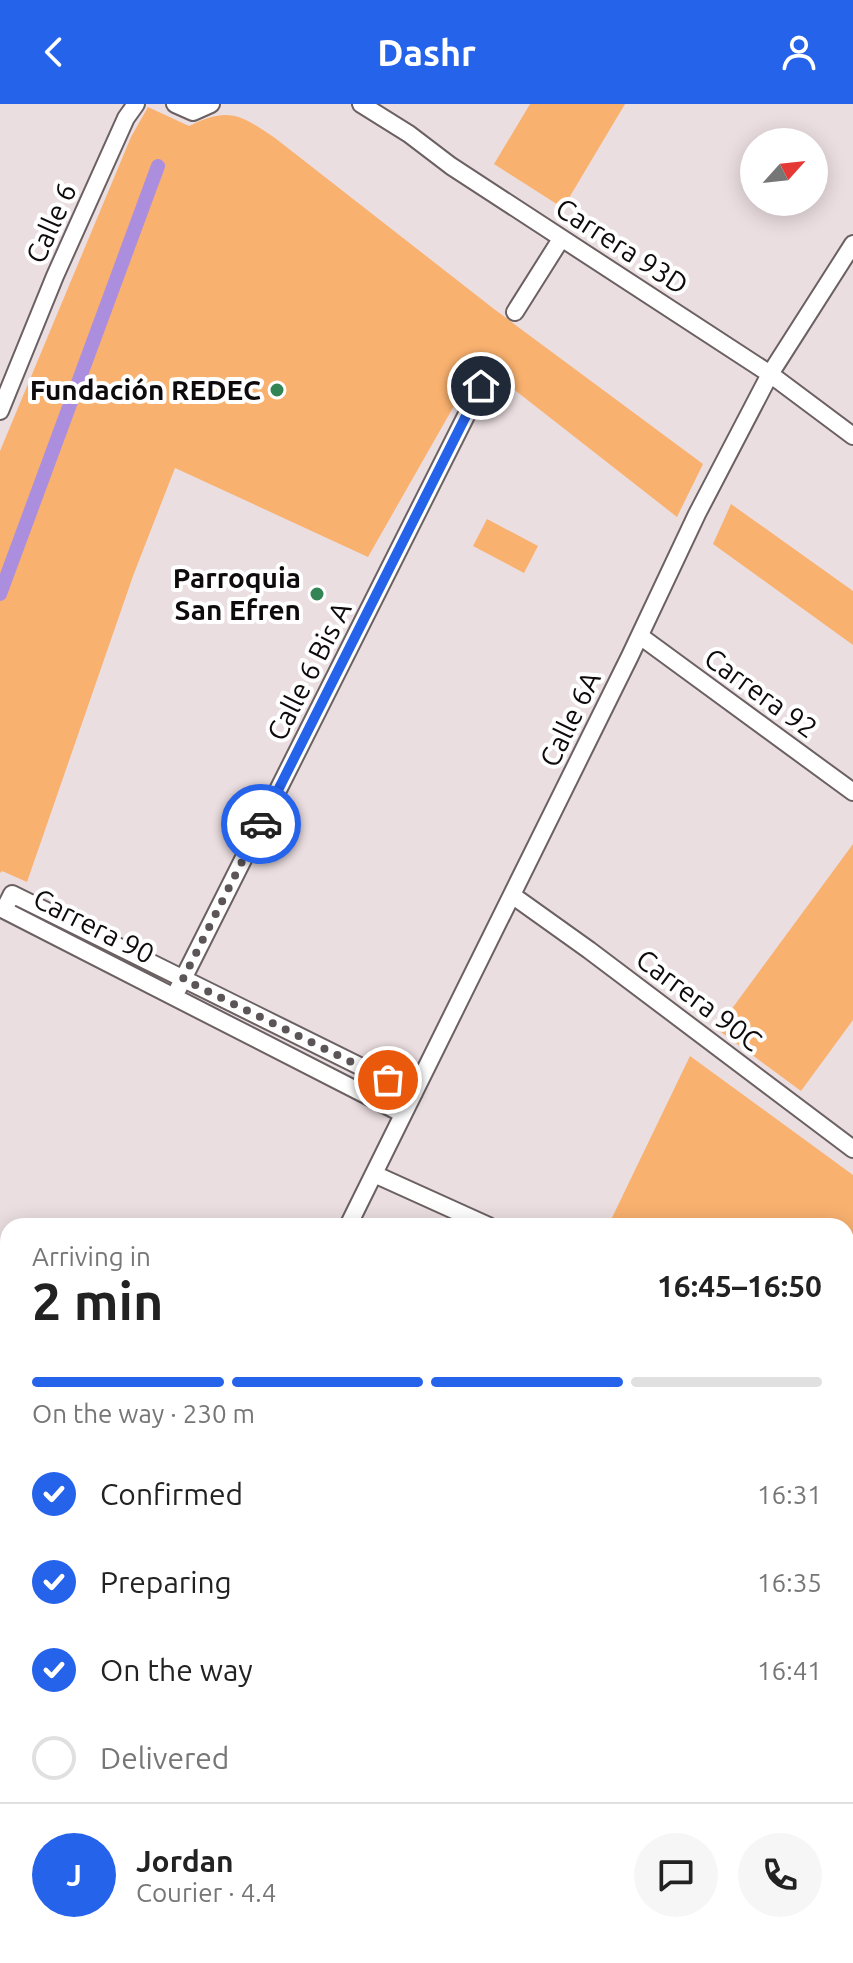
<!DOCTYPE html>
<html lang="en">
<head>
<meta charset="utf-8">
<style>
  body { margin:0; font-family:Ubuntu,sans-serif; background:#f6f6f6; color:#222; height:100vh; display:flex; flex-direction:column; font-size:30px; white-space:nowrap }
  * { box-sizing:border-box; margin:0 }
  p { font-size:26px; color:#767676 }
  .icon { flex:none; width:44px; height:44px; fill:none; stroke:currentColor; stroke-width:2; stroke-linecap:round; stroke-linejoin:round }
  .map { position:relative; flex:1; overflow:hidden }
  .sheet { position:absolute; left:0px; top:1114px; width:854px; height:746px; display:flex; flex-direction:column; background:#fff; border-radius:24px 24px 0 0; box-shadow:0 4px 20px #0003 }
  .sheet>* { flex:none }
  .needle { width:52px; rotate:63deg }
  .fabs { position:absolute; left:740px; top:24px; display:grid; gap:16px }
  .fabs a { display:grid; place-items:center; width:88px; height:88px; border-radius:50%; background:#fff; box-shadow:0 4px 20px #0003; font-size:40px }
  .pin { position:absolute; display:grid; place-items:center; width:68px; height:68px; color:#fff; margin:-34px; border:4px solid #fff; border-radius:50%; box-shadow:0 2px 8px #0007 }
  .courier { position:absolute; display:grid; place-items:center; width:80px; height:80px; margin:-40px; border:6px solid #2563eb; border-radius:50%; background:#fff; color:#222; box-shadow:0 2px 10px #0007 }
  .head em { font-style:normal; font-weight:700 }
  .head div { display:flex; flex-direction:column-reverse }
  .head { display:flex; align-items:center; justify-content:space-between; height:136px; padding:0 32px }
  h1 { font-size:52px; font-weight:700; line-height:60px }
  .bar { display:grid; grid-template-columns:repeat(4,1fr); gap:12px 8px; align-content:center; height:96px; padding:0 32px }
  .bar i { height:10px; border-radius:6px; background:#e0e0e0 }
  .bar .active { background:#2563eb }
  .bar p { grid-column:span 4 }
  .line { display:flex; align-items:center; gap:20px; padding:0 32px; border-top:2px solid #e0e0e0 }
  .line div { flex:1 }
  .round { display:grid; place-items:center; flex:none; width:84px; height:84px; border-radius:42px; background:#f6f6f6 }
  ol { padding:0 32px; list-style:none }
  li { display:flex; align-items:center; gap:24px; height:88px }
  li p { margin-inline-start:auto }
  li .icon { padding:8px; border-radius:50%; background:#2563eb; color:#fff; stroke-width:4 }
  li:last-child { color:#767676 }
  li i { width:44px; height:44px; border:4px solid #e0e0e0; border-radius:50% }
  header { display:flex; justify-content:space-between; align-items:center; height:104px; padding:0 32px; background:#2563eb; color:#fff; font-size:36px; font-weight:700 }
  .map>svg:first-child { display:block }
  .green { fill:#f9b16f }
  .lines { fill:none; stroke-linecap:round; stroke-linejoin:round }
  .canal { stroke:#ac8edf; stroke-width:14 }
  .minor-casing { stroke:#6b6062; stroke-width:20 }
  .major-casing { stroke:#6b6062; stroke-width:24 }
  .minor { stroke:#fff; stroke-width:16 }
  .major { stroke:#fff; stroke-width:20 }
  .done { stroke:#5c5557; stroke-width:8; stroke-dasharray:0 14.4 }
  .route { stroke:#2563eb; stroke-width:10 }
  .poi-dot { fill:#338454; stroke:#fff; stroke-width:3 }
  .labels { text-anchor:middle; stroke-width:8; stroke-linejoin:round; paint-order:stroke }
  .street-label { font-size:28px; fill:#0f0b0c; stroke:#fff }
  .poi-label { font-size:28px; font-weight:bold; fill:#0f0b0c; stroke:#fff; text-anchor:end }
</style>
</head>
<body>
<header><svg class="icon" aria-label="back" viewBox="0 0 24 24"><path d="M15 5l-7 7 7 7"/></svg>Dashr<svg class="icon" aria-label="person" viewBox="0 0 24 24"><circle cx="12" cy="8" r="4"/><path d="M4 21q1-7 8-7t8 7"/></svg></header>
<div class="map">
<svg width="853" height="1859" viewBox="0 0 853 1859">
  <rect width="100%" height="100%" fill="#ebdee1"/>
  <path class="green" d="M530 0H625L563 104 494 60Z
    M148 3 189 22C229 2 241 11 275 34L494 205 703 360 677 413 479 258 368 453 175 364 133 472 27 778 2 767 0 769V347L131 33Z
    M731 400 853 487V541L713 440Z
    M487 415 538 442 524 469 473 442Z
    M853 740V916L801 987 717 925Z
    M690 952 853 1071V1130L846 1141V1122H608Z
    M853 1692V1836L846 1849V1705Z
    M310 1852H474L470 1859H322Z"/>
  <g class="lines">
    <path class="canal" d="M0 490 158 62
      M846 1607 853 1595
      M690 1859 695 1852"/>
    <defs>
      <path id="minor" d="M175 0 193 8 211 0
        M361 0 409 30 451 62 770 270 853 332
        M515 208 561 135
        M0 307 55 172 126 14 136 0
        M640 532 853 688
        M512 791 589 846 853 1045
        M178 885 481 282
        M403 1010 4 806 12 790 414 989
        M374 1070 489 1122
        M348 1122 630 552 697 410 770 270 853 140
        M846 1279 853 1283
        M846 1512 853 1500
        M0 1833 8 1817
        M0 1852 15 1859
        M533 1852 549 1859
        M725 1852 740 1859
        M634 1859 638 1852"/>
      <path id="major" d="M0 1266 8 1268
        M0 1298 8 1300
        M846 1614 853 1616
        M846 1645 853 1648"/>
    </defs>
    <use href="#minor" class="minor-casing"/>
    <use href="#major" class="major-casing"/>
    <use href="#minor" class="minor"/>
    <use href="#major" class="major"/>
  </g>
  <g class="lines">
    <path class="done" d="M261 720 183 875 388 976"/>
    <path class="route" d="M261 720 481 282"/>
  </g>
  <g class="poi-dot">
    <circle cx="277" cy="286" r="8"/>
    <circle cx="317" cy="490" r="8"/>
  </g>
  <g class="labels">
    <g class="street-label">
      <text transform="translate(51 119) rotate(-66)" y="10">Calle 6</text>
      <text transform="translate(622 142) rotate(33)" y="10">Carrera 93D</text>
      <text transform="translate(309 567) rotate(-63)" y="10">Calle 6 Bis A</text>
      <text transform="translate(761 589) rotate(36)" y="10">Carrera 92</text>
      <text transform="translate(570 615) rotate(-64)" y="10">Calle 6A</text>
      <text transform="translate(94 822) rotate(27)" y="10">Carrera 90</text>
      <text transform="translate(699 896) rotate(37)" y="10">Carrera 90C</text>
    </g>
    <g class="poi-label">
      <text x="261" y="296">Fundación REDEC</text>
      <text x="301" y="484">Parroquia<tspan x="301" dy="32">San Efren</tspan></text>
    </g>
  </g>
</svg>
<div class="fabs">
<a><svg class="needle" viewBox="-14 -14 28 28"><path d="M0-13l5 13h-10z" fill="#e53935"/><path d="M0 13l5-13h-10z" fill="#767676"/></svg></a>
</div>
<div class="pin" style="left:388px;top:976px;background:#ea580c"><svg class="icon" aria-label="bag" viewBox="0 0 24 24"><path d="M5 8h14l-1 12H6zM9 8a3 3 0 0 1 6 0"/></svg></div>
<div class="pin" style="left:481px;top:282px;background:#1f2937"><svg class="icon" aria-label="home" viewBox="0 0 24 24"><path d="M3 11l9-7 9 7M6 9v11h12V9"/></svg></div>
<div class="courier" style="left:261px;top:720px"><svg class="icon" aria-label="car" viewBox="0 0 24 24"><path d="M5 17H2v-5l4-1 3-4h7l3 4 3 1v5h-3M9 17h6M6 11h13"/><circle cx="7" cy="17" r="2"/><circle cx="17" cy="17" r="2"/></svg></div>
<section class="sheet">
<div class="head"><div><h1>2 min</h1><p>Arriving in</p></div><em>16:45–16:50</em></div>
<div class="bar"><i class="active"></i><i class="active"></i><i class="active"></i><i></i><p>On the way · 230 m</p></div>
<ol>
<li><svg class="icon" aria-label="check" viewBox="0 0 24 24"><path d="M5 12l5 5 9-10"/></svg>Confirmed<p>16:31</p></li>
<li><svg class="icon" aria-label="check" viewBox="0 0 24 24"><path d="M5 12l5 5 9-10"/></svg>Preparing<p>16:35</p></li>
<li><svg class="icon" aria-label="check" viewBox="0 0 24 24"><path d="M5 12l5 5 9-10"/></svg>On the way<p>16:41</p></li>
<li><i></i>Delivered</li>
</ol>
<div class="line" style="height:144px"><b class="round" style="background:#2563eb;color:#fff">J</b><div><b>Jordan</b><p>Courier · 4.4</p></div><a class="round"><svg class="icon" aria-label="chat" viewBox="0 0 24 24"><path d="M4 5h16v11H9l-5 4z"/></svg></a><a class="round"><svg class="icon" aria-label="phone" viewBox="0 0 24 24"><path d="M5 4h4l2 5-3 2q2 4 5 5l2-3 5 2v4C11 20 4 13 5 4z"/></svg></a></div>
</section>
</div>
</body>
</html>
